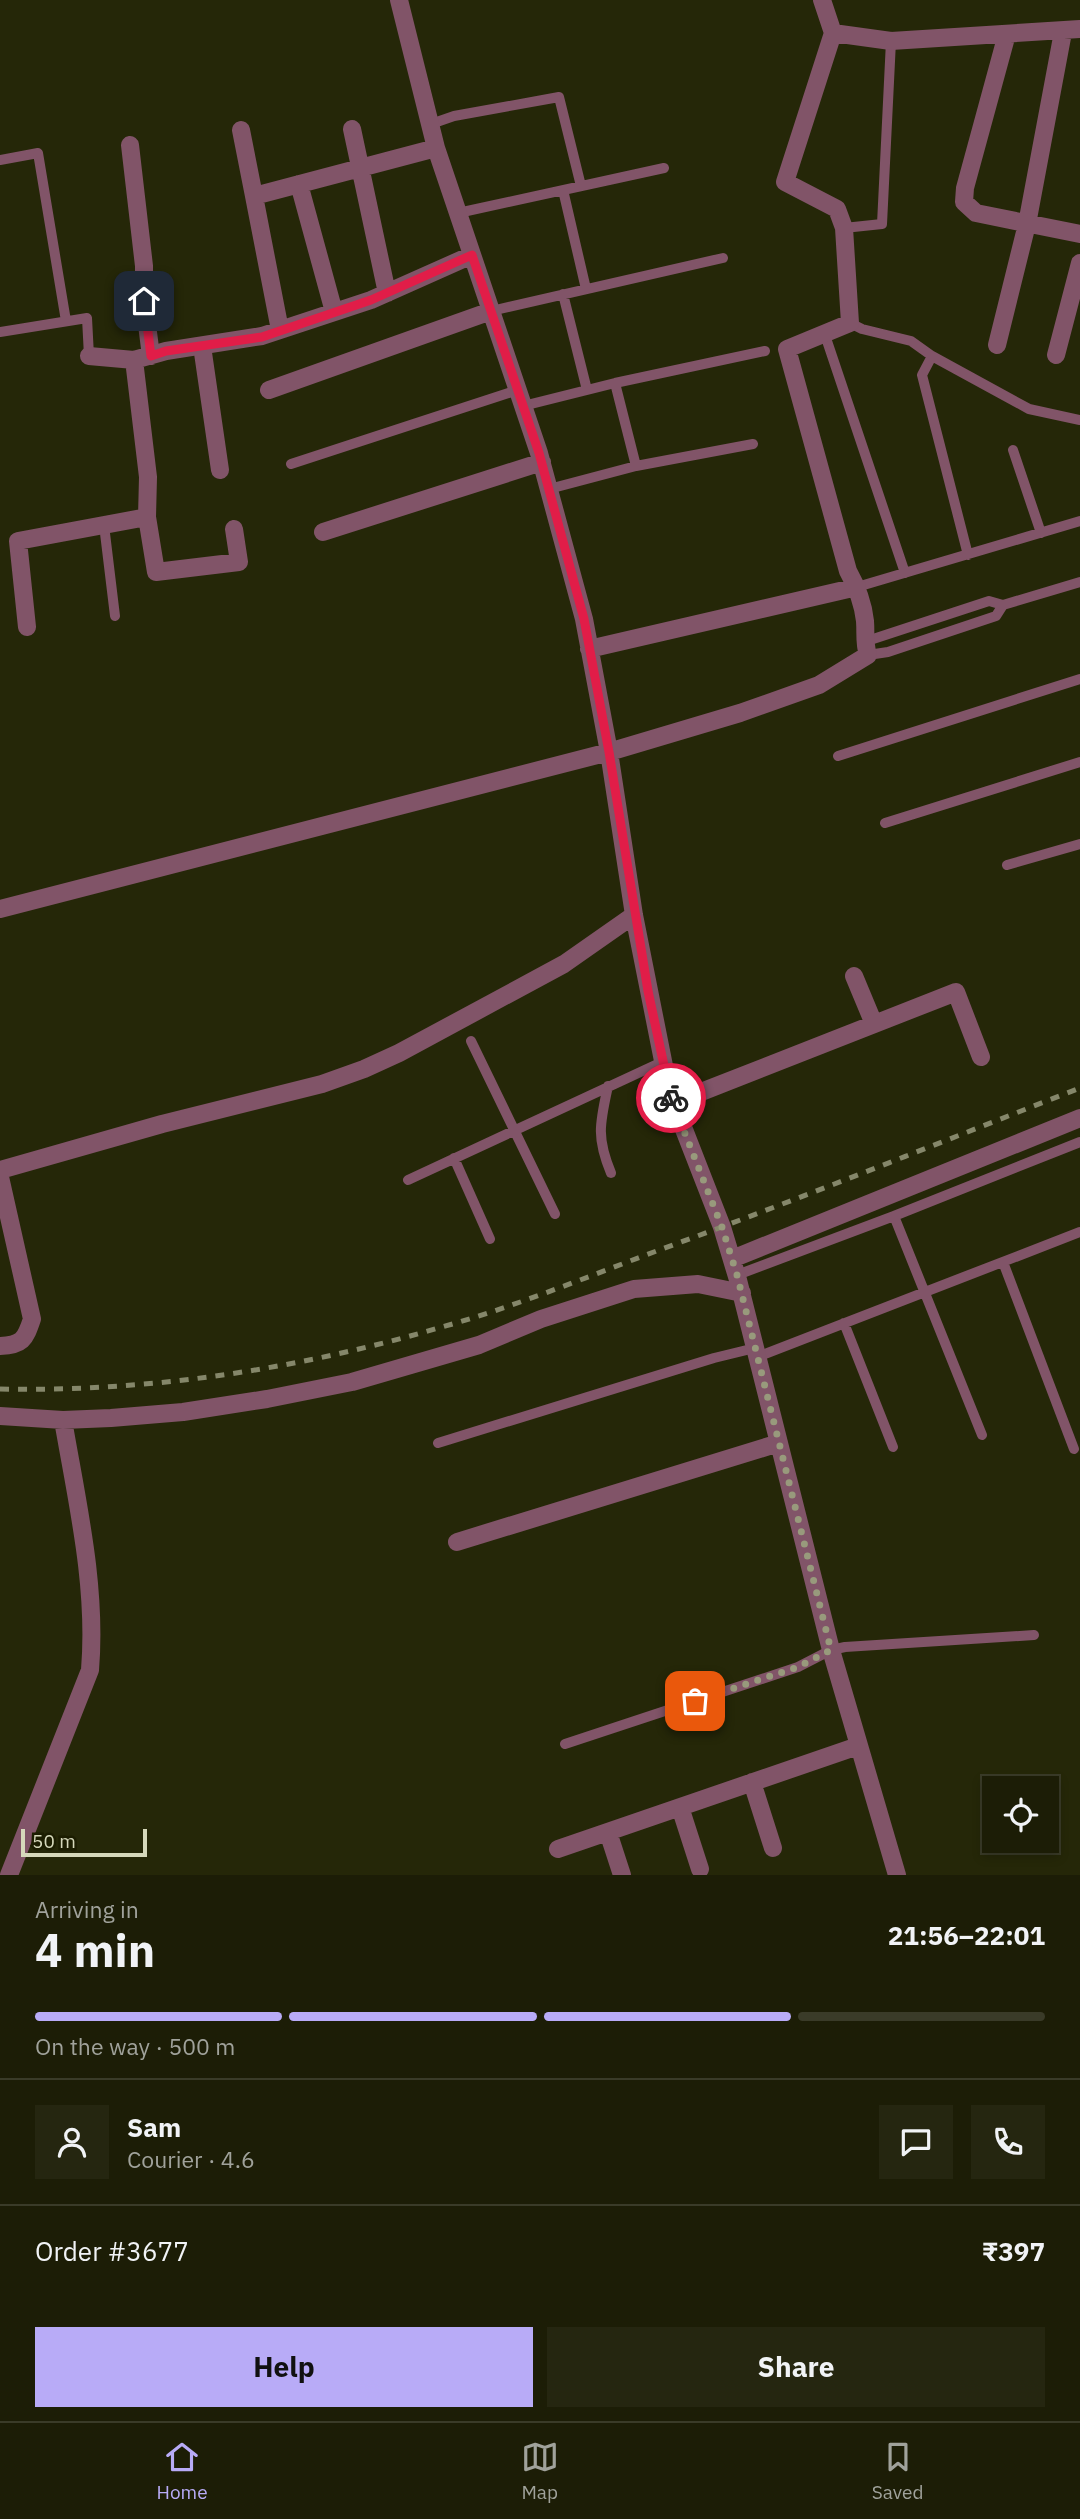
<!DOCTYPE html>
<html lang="en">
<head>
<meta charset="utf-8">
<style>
  body { margin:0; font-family:"IBM Plex Sans",sans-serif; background:#252610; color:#f1f3f6; height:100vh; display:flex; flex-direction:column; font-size:26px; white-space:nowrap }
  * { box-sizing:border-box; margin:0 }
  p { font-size:23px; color:#a0a29b }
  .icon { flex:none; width:38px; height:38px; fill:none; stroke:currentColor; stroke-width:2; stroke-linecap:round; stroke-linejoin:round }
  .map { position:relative; height:1875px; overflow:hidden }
  .panel { display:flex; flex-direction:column; background:#1c1d06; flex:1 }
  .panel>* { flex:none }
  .controls { position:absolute; left:982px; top:1776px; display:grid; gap:14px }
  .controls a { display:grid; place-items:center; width:77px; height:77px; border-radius:0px; background:#1c1d06; box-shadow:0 4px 10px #0003,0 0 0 2px #3a3b28; font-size:35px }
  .scale { position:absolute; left:21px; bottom:18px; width:126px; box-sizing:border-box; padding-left:7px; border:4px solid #d6d8bb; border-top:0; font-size:19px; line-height:24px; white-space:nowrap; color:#d6d8bb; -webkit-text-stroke:5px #1c1d01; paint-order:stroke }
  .pin { position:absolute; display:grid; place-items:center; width:60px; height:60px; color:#fff; margin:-30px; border-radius:14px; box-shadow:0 4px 10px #0006 }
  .courier { position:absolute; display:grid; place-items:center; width:70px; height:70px; margin:-35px; border:5px solid #e11d48; border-radius:50%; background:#fff; color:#222; box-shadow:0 2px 9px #0007 }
  .overview em { font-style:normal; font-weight:700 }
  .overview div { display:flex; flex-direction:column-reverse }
  .overview { display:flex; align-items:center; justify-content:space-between; height:119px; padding:0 35px }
  h1 { font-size:46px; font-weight:700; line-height:52px }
  .bar { display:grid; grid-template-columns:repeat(4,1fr); gap:10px 7px; align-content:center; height:84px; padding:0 35px }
  .bar i { height:9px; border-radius:5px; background:#3a3b28 }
  .bar .current { background:#b8abf7 }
  .bar p { grid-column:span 4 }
  .line { display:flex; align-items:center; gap:18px; padding:0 35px; border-top:2px solid #3a3b28 }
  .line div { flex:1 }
  .round { display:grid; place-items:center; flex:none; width:74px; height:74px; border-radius:0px; background:#252610 }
  .primary-button { display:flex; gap:14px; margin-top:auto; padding:14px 35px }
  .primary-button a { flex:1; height:80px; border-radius:0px; background:#b8abf7; color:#111; font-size:28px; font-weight:700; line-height:80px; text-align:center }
  .primary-button a+a { background:#252610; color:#f1f3f6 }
  .dock { display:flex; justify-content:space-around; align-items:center; height:98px; border-top:2px solid #3a3b28; background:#1c1d06; font-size:19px; color:#a0a29b }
  .dock a { display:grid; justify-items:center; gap:4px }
  .dock .current { color:#b8abf7 }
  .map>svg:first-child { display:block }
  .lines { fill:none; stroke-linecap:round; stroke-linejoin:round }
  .service { stroke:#815468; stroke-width:10 }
  .minor { stroke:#815468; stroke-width:18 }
  .rail { stroke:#85876a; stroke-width:5; stroke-dasharray:9 9; stroke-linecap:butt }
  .done { stroke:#989a7c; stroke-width:7; stroke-dasharray:0 12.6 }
  .route { stroke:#e11d48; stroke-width:9 }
</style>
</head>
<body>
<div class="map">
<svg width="1080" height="1875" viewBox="0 0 1080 1875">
  <rect width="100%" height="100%" fill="#252708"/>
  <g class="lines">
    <path class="service" d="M431 124 454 116 559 97 581 186
      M0 160 38 153 66 321
      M563 190 586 289
      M458 213 664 168
      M844 228 882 224 891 41
      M563 294 587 390
      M491 311 723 258
      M850 323 862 329 911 341 932 356 922 375 968 555
      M0 332 87 318 89 356
      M824 332 905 573
      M932 356 1029 409 1080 420
      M615 383 636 466 753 444
      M523 406 615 383 765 351
      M1013 450 1041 533
      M291 464 518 390
      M549 489 636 466
      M104 525 115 616
      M857 587 1080 521
      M864 642 989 601 1003 605 1080 582
      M868 655 888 652 996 616 1003 605
      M838 756 1080 679
      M885 823 1080 762
      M1007 865 1080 844
      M471 1041 555 1214
      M608 1086C600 1123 596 1137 611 1173
      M454 1158 490 1239
      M408 1180 662 1062
      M1003 1262 1074 1449
      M737 1275 894 1216
      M844 1323 893 1447
      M757 1357 1080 1232
      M982 1435 894 1216 1080 1142
      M438 1443 714 1358 755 1348
      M565 1744 798 1667 831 1650 845 1647 1034 1635"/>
    <path class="minor" d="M399 0 436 148 539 453 584 619 609 752 634 915 669 1091 722 1227 738 1280 831 1650 897 1875
      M833 33 891 41 1080 29
      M1007 34 965 188 964 202 976 213 1080 234
      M352 129 387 293
      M241 130 254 196
      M130 145 144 266V301L151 356
      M299 184 334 312
      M280 330 254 196 436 148
      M997 345 1027 224 1063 32
      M202 346 220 470
      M1056 355 1080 263
      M89 356 134 360
      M269 390 491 311
      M147 517 156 572 239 562 234 529
      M323 532 542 462
      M27 627 18 541 147 517 148 477 134 360 166 351 262 336 371 300 472 255
      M589 649 857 587
      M0 909 609 752 740 713 819 685 868 655C864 643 866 634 865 621 863 603 857 587 848 571L787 349 850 323 844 228 837 209 785 182 833 33 822 0
      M854 976 874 1024
      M673 1103 956 992 981 1057
      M0 1170 162 1124 322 1084 364 1069 399 1053 564 964 634 915
      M0 1177 32 1319C25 1340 22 1345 0 1346
      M732 1259 1080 1118
      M0 1416 63 1420 111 1418 183 1412 267 1399 352 1382 479 1345 541 1319 634 1289 698 1284 742 1293
      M457 1542 779 1443
      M752 1782 773 1848
      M680 1807 700 1869
      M608 1832 622 1875
      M558 1849 858 1746
      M9 1875 90 1670C97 1586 77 1502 63 1420"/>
    <path class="rail" d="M0 1389C151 1392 298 1369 442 1327 517 1306 589 1276 662 1249 802 1198 941 1142 1080 1088"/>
  </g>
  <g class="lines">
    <path class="done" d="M671 1098 722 1227 737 1275 831 1650 798 1667 695 1701"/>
    <path class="route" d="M144 301 151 356 166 351 262 337 371 300 472 255 539 453 584 619 609 752 648 991 671 1098"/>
  </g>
</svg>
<div class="controls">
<a><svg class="icon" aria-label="locate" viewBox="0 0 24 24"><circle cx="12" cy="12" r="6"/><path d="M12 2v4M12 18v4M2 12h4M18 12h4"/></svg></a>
</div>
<div class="scale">50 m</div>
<div class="pin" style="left:695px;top:1701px;background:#ea580c"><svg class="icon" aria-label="bag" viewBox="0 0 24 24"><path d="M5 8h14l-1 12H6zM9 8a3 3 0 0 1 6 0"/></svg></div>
<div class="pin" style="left:144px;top:301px;background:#1f2937"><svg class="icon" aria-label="home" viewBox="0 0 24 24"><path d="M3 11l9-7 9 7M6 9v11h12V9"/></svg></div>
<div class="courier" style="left:671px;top:1098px"><svg class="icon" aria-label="bike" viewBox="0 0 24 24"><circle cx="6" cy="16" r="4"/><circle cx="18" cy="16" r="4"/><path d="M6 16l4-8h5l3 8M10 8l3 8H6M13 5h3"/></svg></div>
</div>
<section class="panel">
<div class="overview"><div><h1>4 min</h1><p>Arriving in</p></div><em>21:56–22:01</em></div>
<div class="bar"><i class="current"></i><i class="current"></i><i class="current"></i><i></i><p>On the way · 500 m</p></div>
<div class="line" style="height:126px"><a class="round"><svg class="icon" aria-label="person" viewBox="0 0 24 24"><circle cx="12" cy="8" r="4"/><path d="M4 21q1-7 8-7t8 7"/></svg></a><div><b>Sam</b><p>Courier · 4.6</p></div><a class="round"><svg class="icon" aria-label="chat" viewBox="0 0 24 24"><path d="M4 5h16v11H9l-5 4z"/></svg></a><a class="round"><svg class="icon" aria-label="phone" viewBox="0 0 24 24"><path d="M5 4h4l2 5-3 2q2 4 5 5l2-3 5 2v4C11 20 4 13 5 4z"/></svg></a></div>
<div class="line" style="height:91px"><div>Order #3677</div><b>₹397</b></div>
<div class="primary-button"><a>Help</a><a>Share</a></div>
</section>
<nav class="dock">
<a class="current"><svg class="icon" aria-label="home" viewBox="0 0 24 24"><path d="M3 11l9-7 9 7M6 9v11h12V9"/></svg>Home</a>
<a><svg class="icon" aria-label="map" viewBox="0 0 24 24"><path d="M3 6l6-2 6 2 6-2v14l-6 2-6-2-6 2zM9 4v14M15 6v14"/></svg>Map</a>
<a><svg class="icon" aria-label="saved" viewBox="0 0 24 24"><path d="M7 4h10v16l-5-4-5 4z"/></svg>Saved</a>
</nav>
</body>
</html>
